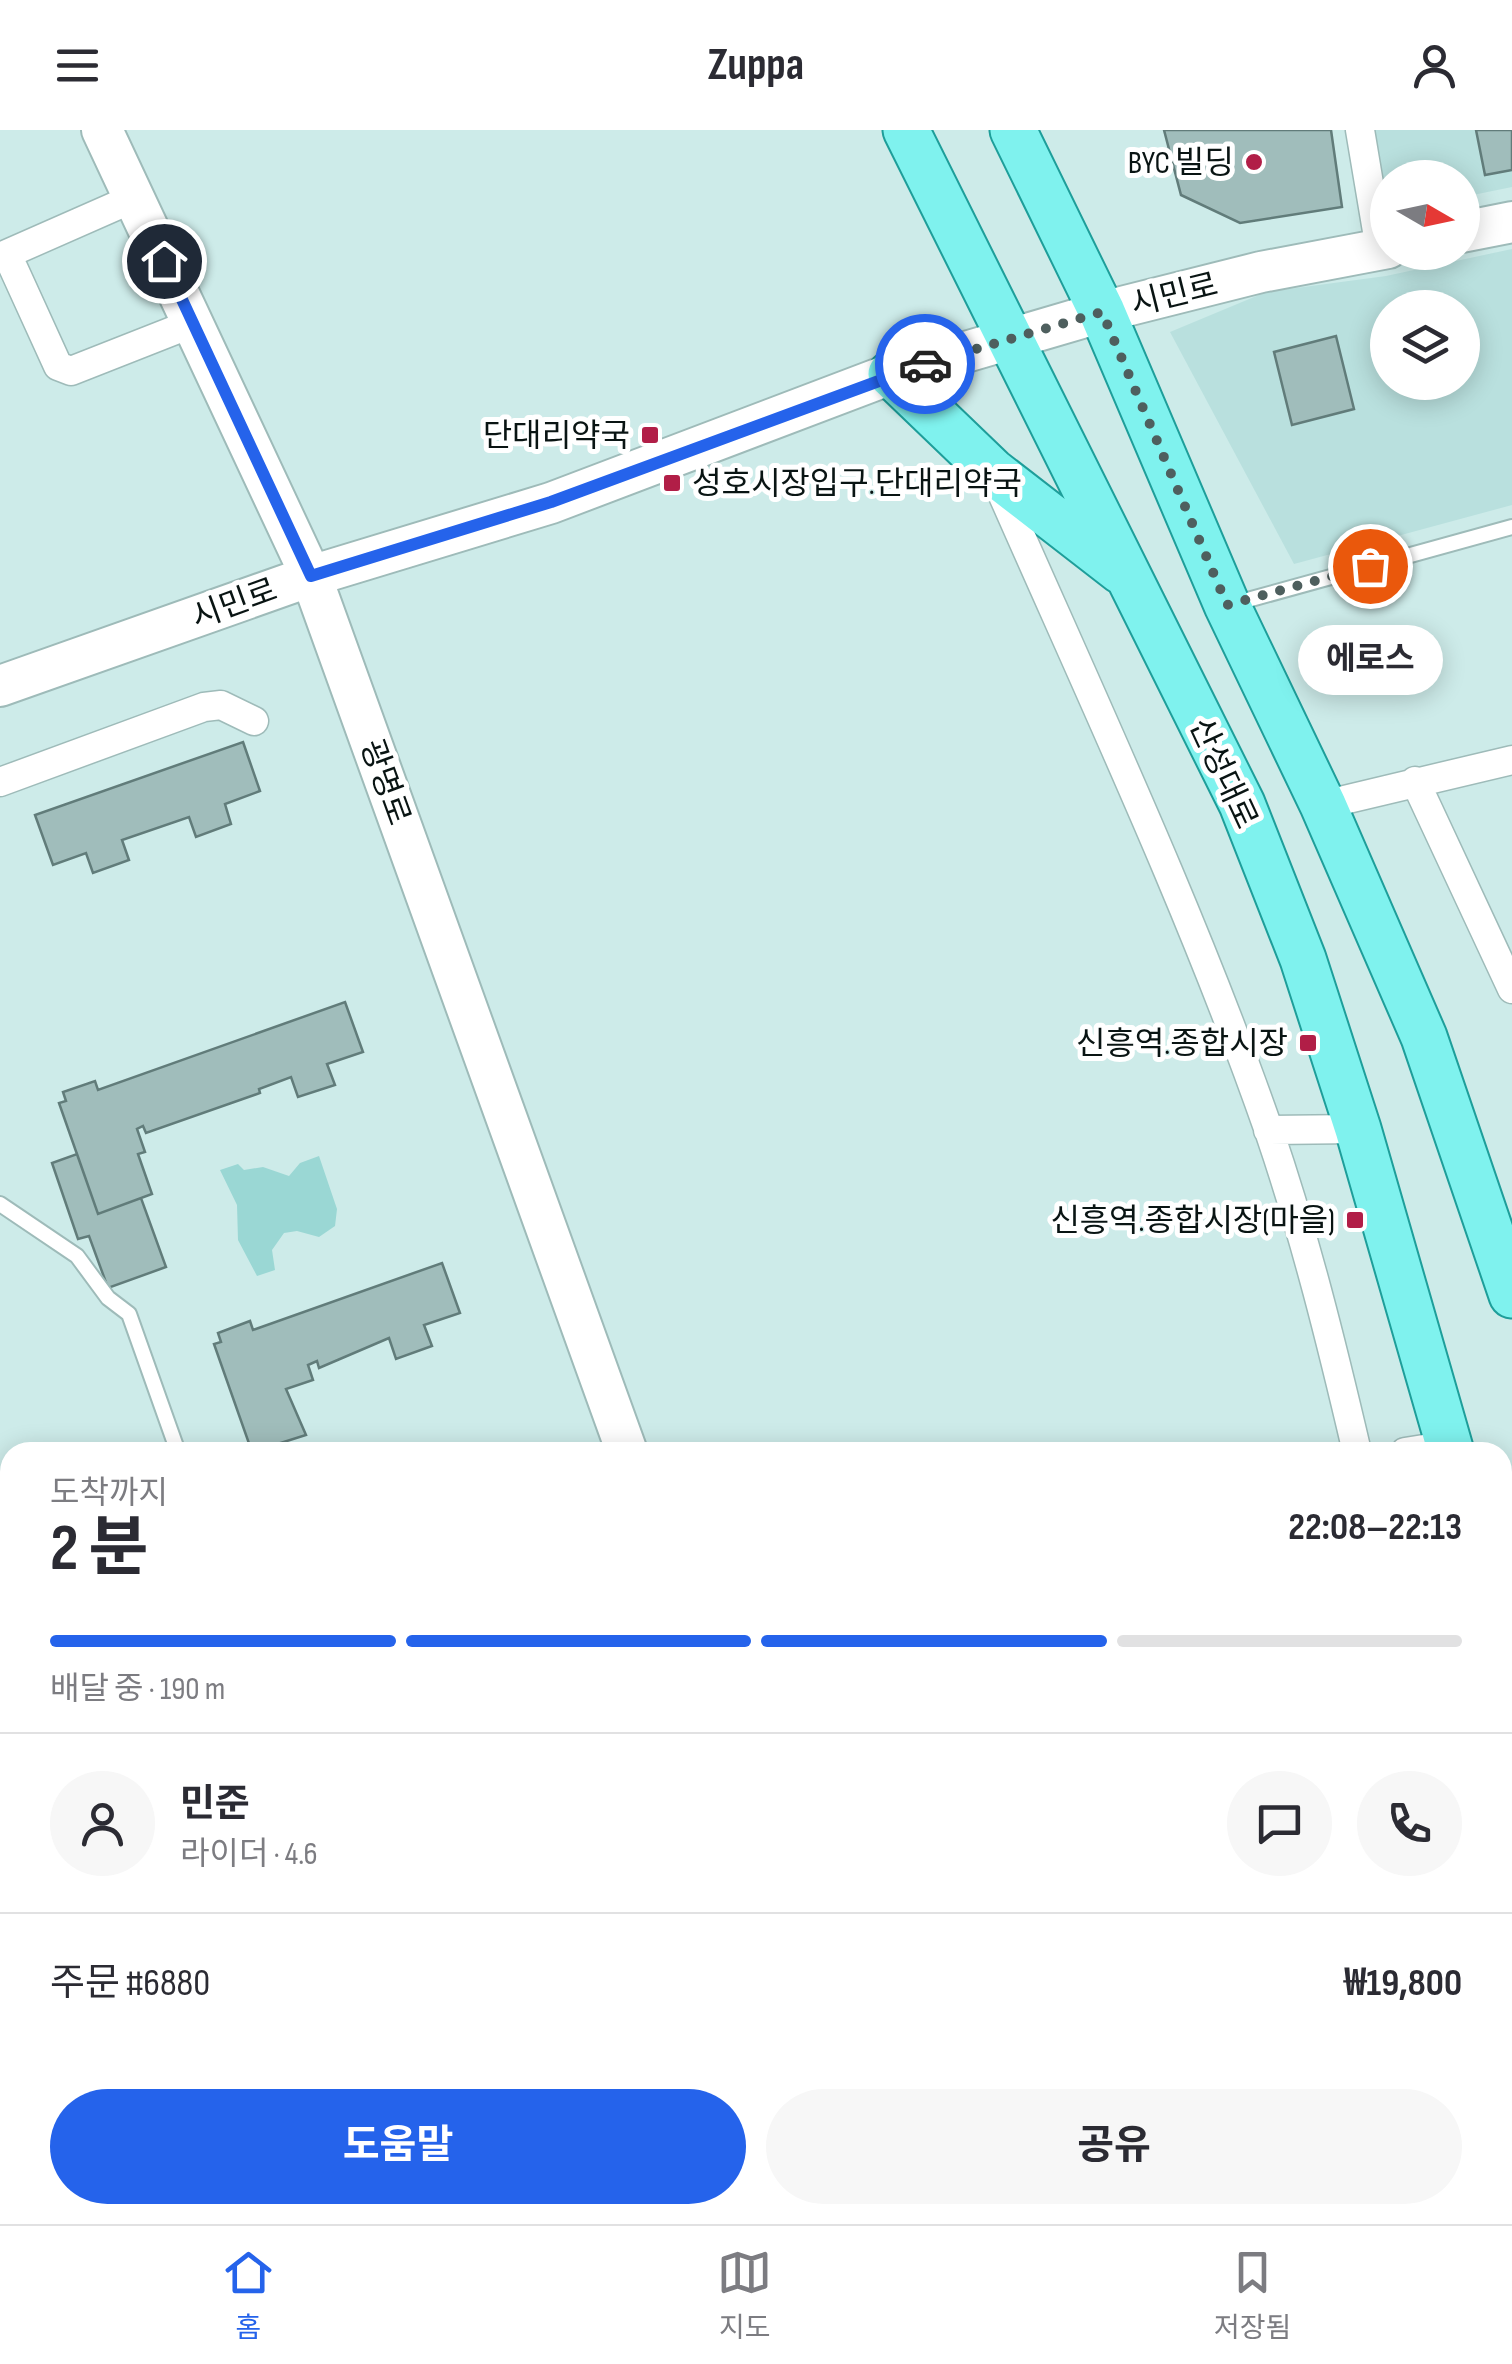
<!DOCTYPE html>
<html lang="ko">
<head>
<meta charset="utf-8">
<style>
  body { margin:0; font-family:"Sofia Sans Condensed","Noto Sans KR",sans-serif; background:#f7f7f7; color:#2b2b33; height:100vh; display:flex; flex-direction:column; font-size:38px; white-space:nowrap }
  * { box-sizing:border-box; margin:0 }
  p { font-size:32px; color:#7c7c81 }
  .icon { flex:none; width:55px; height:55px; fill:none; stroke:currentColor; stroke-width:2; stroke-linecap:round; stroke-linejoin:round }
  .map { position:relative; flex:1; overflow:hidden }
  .side { position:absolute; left:0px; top:1312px; width:1512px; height:782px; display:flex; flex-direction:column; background:#fff; border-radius:30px 30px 0 0; box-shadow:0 5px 25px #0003 }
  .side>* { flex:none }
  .needle { width:65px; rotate:99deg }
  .buttons { position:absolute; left:1370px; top:30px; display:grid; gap:20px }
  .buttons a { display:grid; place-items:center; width:110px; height:110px; border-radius:50%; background:#fff; box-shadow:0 5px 25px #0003; font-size:50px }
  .pin { position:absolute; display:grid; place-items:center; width:85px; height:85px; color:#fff; margin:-42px; border:5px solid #fff; border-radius:50%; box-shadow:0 2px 10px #0007 }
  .courier { position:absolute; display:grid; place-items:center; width:100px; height:100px; margin:-50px; border:8px solid #2563eb; border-radius:50%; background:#fff; color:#222; box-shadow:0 2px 12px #0007 }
  .bubble { position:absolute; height:70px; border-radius:35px; background:#fff; box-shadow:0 5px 25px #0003; font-size:32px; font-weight:700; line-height:70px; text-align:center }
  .summary em { font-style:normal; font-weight:700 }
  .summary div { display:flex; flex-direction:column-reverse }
  .summary { display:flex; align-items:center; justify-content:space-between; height:170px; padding:0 50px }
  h1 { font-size:65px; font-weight:700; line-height:75px }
  .bar { display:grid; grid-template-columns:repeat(4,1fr); gap:15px 10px; align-content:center; height:120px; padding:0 50px }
  .bar i { height:12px; border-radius:8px; background:#e1e1e2 }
  .bar .current { background:#2563eb }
  .bar p { grid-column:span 4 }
  .line { display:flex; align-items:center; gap:25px; padding:0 50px; border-top:2px solid #e1e1e2 }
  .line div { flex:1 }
  .round { display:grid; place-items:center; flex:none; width:105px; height:105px; border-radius:52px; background:#f7f7f7 }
  .button { display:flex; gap:20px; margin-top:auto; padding:20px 50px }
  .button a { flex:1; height:115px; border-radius:60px; background:#2563eb; color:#fff; font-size:40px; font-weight:700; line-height:115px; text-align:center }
  .button a+a { background:#f7f7f7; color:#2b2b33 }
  header { display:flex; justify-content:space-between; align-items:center; height:130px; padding:0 50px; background:#fff; font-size:45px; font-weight:700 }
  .tab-bar { display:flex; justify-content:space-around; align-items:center; height:140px; border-top:2px solid #e1e1e2; background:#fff; font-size:28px; color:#7c7c81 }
  .tab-bar a { display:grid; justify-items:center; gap:5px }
  .tab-bar .current { color:#2563eb }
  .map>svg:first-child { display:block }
  .built { fill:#b9e0de; fill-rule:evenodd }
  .green { fill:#9ad7d4 }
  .building { fill:#a0bdbb; stroke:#617c7a; stroke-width:2.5 }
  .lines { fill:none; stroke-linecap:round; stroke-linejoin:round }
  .service-casing { stroke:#9ebbb9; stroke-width:18 }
  .minor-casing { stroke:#9ebbb9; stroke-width:31 }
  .secondary-casing { stroke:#9ebbb9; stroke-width:44 }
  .primary-casing { stroke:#1e9e9a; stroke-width:49 }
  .service { stroke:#fff; stroke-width:14 }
  .minor { stroke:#fff; stroke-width:28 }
  .secondary { stroke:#fff; stroke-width:40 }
  .primary { stroke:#7ff2ee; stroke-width:45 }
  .done { stroke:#4e5f5e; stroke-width:10; stroke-dasharray:0 18 }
  .route { stroke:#2563eb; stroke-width:12 }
  .poi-dot { fill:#b11e47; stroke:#fff; stroke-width:4 }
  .labels { text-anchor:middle; stroke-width:10; stroke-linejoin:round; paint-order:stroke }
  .poi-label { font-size:32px; fill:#091413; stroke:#fff; text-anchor:end }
  .street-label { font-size:32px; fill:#091413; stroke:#fff }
</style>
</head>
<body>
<header><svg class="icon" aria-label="menu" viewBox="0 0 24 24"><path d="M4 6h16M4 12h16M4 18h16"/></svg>Zuppa<svg class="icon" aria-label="person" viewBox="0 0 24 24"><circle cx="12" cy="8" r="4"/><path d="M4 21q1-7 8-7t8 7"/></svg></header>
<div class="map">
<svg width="1512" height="2094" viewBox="0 0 1512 2094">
  <rect width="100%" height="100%" fill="#cdebe9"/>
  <path class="built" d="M1373 0H1512V57L1463 67 1462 48H1388L1387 79Z
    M1512 119V375L1294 434 1170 202 1266 162 1386 146ZM1388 178H1462V252H1388Z
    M10 2010V2085H390L393 2094H0V2014Z"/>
  <path class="green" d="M319 1026 337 1079 335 1096 319 1107 297 1101 284 1103 272 1120 275 1140 257 1146 238 1110 237 1075 220 1040 238 1034 244 1040 263 1037 289 1046 300 1033Z
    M10 2058V2085H189L193 2094H0V2062Z"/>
  <path class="building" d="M1164 0H1331L1342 77 1240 93 1181 65Z
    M1476 0H1512V40L1485 45Z
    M1336 206 1354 279 1292 295 1274 222Z
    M243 612 260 661 225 674 231 694 196 707 189 687 122 710 129 730 93 743 86 723 53 735 35 685Z
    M345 872 363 922 327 934 335 955 298 967 291 947 259 959 260 963 146 1003 143 996 137 999 145 1022 138 1024 152 1064 98 1084 59 973 66 971 63 962 95 951 98 960Z
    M77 1024 98 1084 141 1068 166 1137 108 1158 89 1106 78 1109 52 1033Z
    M442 1133 460 1183 424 1195 432 1216 396 1229 389 1208 319 1238 317 1231 308 1235 313 1250 286 1259 306 1305 252 1322 214 1214 221 1212 218 1203 250 1191 253 1200Z
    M0 1646 10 1674V1684L0 1688Z
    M0 1841 10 1866V1944L0 1948Z
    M237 2085H300L303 2094H240Z"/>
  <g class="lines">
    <defs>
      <path id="service" d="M1233 474 1512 397
        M0 1074 77 1126 108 1168 129 1184 178 1322
        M0 1547 10 1549
        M0 1996 10 1993"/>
      <path id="minor" d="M1360 0 1380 119
        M7 124 58 236 71 241 193 193
        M0 127 134 68
        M997 352C1091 566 1192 780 1269 1001 1305 1106 1332 1215 1357 1322
        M1415 651 1512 859
        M0 652 204 577 221 575 254 591
        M1323 675 1512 630
        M1268 1000 1358 999
        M1405 1322 1449 1315
        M1502 1850 1512 1882"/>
      <path id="secondary" d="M102 0 311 446 627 1322
        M1462 102 1512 92
        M0 556 311 446 551 373 891 244 1102 182 1261 142 1388 118
        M909 2085 912 2094"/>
      <path id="primary" d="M906 0 1242 674 1303 829 1358 999 1451 1322
        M1013 0 1102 182 1227 475 1323 675 1424 907 1512 1165
        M891 244 992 341 1121 441
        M1502 1522 1512 1558"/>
    </defs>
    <use href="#service" class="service-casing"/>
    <use href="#minor" class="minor-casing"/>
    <use href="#secondary" class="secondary-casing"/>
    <use href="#primary" class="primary-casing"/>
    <use href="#service" class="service"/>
    <use href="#minor" class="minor"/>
    <use href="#secondary" class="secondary"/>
    <use href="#primary" class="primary"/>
  </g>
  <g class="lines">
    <path class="done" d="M925 234 1102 182 1227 475 1370 436"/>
    <path class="route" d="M164 131 311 446 551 372 925 234"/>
  </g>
  <g class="poi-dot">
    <circle cx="1254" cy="32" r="10"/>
    <rect x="640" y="295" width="20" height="20" rx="5"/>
    <rect x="662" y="343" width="20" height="20" rx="5"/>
    <rect x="1298" y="903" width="20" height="20" rx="5"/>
    <rect x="1345" y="1080" width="20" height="20" rx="5"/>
  </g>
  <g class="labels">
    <g class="poi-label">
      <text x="1234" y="43">BYC 빌딩</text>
      <text x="630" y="316">단대리약국</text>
      <text x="692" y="364" text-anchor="start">성호시장입구.단대리약국</text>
      <text x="1288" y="924">신흥역.종합시장</text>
      <text x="1335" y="1101">신흥역.종합시장(마을)</text>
    </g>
    <g class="street-label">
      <text transform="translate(1174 164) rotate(-14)" y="11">시민로</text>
      <text transform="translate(234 473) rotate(-20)" y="11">시민로</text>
      <text transform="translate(1224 643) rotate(65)" y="11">산성대로</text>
      <text transform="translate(386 652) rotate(70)" y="11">광명로</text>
    </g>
  </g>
</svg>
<div class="buttons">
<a><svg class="needle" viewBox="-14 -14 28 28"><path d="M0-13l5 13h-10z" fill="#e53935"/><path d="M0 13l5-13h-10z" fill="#7c7c81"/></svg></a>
<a><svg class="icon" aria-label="layers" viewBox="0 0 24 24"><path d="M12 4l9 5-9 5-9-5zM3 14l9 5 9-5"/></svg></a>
</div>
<div class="pin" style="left:1370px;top:436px;background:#ea580c"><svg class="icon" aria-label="bag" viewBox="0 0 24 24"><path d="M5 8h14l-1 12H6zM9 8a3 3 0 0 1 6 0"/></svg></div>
<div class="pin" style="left:164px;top:131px;background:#1f2937"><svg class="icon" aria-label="home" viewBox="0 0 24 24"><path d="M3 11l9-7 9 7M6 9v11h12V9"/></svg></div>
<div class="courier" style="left:925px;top:234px"><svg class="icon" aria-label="car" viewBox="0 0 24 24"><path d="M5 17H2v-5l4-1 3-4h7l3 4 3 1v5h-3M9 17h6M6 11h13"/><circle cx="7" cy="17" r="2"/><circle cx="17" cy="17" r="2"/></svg></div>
<div class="bubble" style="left:1298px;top:495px;width:145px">에로스</div>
<section class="side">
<div class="summary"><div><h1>2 분</h1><p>도착까지</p></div><em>22:08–22:13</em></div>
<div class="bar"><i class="current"></i><i class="current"></i><i class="current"></i><i></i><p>배달 중 · 190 m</p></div>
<div class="line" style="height:180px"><a class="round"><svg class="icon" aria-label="person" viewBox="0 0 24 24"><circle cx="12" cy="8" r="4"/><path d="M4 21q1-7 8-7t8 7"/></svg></a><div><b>민준</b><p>라이더 · 4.6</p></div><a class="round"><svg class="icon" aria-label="chat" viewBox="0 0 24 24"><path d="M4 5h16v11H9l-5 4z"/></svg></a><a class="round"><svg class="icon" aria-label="phone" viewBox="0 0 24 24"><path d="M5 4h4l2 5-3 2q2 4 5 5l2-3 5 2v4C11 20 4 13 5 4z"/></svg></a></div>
<div class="line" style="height:130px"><div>주문 #6880</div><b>₩19,800</b></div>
<div class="button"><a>도움말</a><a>공유</a></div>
</section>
</div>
<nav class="tab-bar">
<a class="current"><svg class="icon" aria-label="home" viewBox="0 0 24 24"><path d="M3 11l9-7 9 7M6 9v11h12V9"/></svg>홈</a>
<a><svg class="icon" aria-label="map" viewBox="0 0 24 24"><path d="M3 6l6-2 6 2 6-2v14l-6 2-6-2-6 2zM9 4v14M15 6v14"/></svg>지도</a>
<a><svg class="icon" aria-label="saved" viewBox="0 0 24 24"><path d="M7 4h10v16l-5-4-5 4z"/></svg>저장됨</a>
</nav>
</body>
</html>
